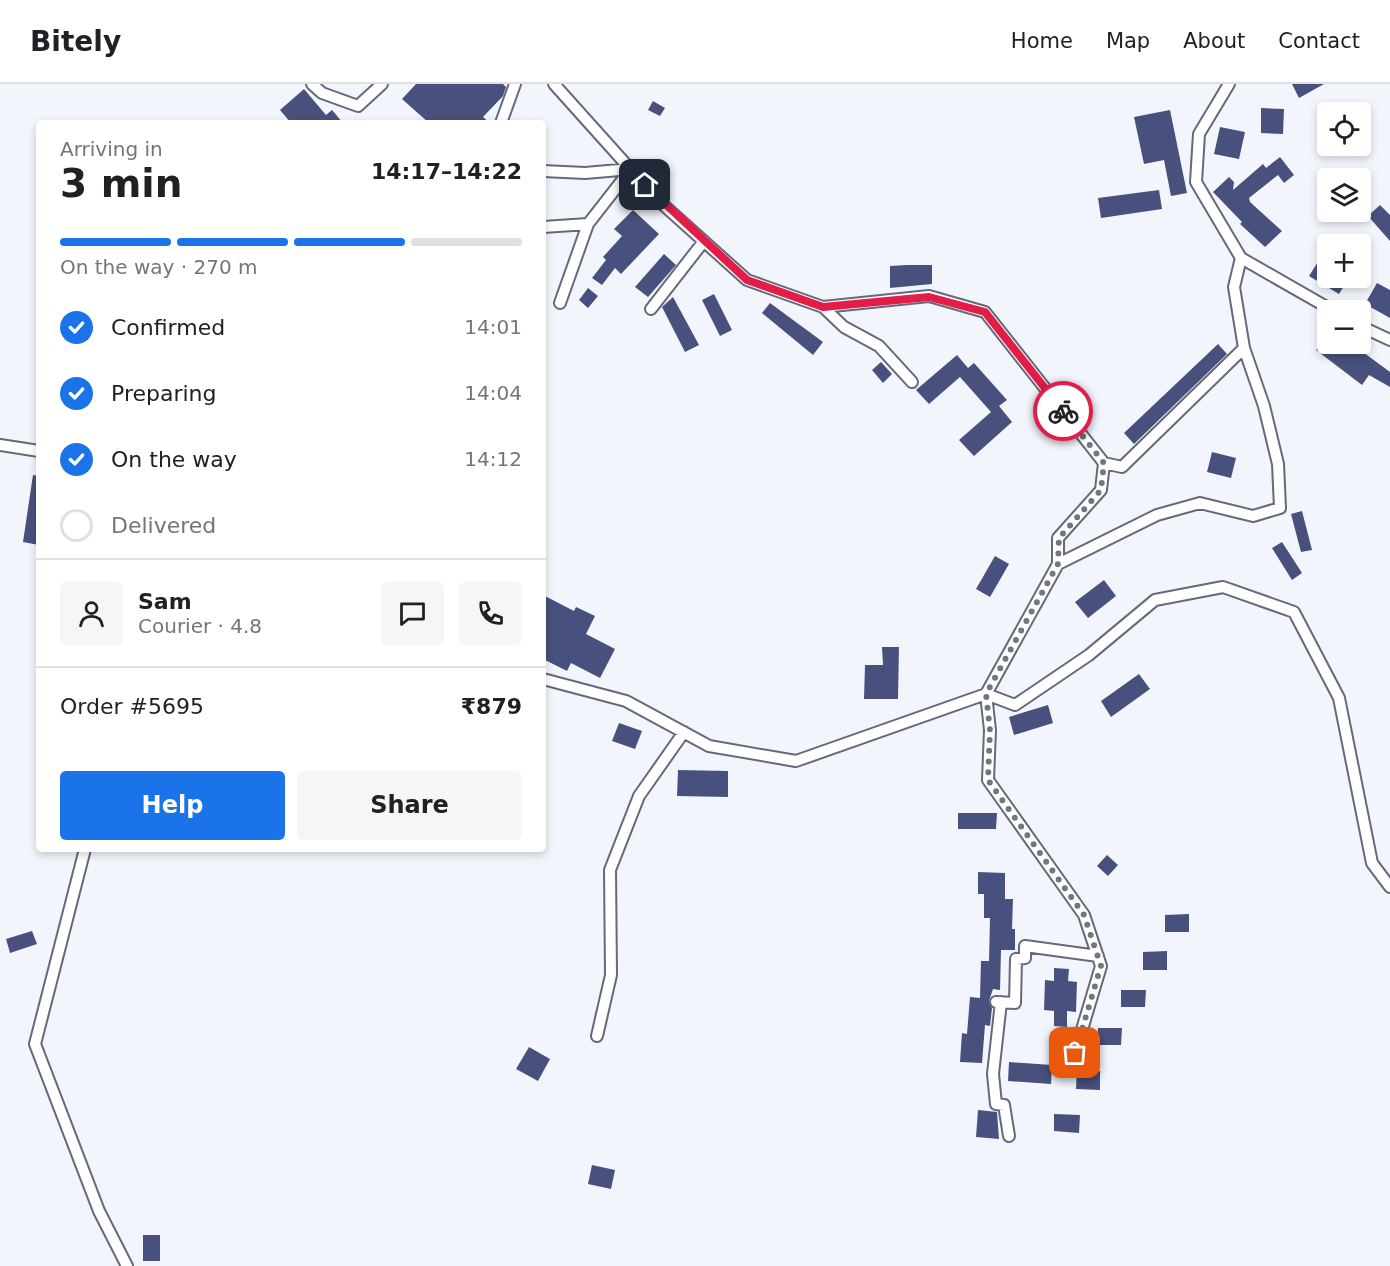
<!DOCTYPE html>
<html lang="en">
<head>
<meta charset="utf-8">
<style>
  body { margin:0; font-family:"DejaVu Sans",sans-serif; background:#f6f6f6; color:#202124; height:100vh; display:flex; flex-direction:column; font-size:22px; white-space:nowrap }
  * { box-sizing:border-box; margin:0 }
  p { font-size:20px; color:#757577 }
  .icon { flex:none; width:33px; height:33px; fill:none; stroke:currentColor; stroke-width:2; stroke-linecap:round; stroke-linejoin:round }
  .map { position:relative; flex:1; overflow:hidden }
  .drawer { position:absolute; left:36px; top:36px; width:510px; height:732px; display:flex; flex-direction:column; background:#fff; border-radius:6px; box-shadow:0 3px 9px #0003 }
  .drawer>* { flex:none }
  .fabs { position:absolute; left:1317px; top:18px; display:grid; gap:12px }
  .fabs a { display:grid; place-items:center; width:54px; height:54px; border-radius:6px; background:#fff; box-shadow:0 3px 9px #0003; font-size:30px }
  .pin { position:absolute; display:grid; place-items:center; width:51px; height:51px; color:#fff; margin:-26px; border-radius:12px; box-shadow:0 3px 9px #0006 }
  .courier { position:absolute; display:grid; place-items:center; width:60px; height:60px; margin:-30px; border:4px solid #e11d48; border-radius:50%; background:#fff; color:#222; box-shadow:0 2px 8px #0007 }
  .summary em { font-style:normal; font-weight:700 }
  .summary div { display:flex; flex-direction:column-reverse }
  .summary { display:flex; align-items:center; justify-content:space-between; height:102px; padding:0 24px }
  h1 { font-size:39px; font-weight:700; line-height:45px }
  .bar { display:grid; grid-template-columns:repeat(4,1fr); gap:9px 6px; align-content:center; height:72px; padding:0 24px }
  .bar i { height:8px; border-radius:4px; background:#e0e0e0 }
  .bar .active { background:#1a73e8 }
  .bar p { grid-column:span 4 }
  .line { display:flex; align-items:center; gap:15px; padding:0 24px; border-top:2px solid #e0e0e0 }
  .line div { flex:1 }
  .round { display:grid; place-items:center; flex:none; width:63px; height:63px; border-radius:6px; background:#f6f6f6 }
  ol { padding:0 24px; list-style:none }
  li { display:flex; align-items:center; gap:18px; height:66px }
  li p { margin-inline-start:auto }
  li .icon { padding:6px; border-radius:50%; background:#1a73e8; color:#fff; stroke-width:4 }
  li:last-child { color:#757577 }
  li i { width:33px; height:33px; border:3px solid #e0e0e0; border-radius:50% }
  .action { display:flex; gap:12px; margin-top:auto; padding:12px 24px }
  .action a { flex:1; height:69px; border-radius:6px; background:#1a73e8; color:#fff; font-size:24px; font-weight:700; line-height:69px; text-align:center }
  .action a+a { background:#f6f6f6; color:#202124 }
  header { display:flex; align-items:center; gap:36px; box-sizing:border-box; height:84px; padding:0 30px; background:#fff; border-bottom:2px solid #e0e0e0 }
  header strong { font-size:28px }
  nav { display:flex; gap:33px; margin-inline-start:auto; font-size:21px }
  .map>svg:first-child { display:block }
  .building { fill:#48517d }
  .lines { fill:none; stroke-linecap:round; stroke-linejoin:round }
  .minor-casing { stroke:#64697b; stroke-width:14 }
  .minor { stroke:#fff; stroke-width:10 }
  .done { stroke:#74767e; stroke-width:6; stroke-dasharray:0 10.8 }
  .route { stroke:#e11d48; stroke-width:8 }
</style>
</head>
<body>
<header>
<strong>Bitely</strong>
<nav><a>Home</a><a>Map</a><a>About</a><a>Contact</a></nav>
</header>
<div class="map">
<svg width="1390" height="1182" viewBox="0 0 1390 1182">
  <rect width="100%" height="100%" fill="#f3f5fd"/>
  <path class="building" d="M416 0H503L506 3 503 12 483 33 490 39H429L402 15Z
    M1292 0H1324L1299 14Z
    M304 5 326 31 332 26 343 39H291L280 26Z
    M653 17 665 24 660 32 648 26Z
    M1261 24 1284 25 1283 50 1261 49Z
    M1170 26 1187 109 1171 112 1164 76 1144 80 1134 33Z
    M1220 43 1245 48 1239 75 1214 70Z
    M1280 73 1294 91 1284 99 1278 91 1249 114 1250 118 1282 147 1265 163 1240 140 1242 138 1213 108 1229 93 1234 98 1233 106 1263 80 1266 84Z
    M1159 106 1162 125 1101 134 1098 114Z
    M1380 121 1390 131V157L1368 132Z
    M633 126 659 150 621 190 615 184 602 201 592 194 606 176 603 173 622 152 614 145Z
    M1328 162V194H1349L1339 210 1309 192Z
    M664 170 676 181 648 213 635 203Z
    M907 181H932V200L890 204V182Z
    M1377 199 1390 206V234L1365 220Z
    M588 204 598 212 588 224 579 216Z
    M714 210 732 246 720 252 702 216Z
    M673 213 699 261 685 268 662 223Z
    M770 219 823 258 813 271 762 229Z
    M1218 260 1227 270 1134 360 1124 349Z
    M1321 260H1352L1390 288V303L1369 291 1362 301 1316 266Z
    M957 271 968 284 974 279 1007 316 999 322 1012 338 974 372 959 356 991 328 960 293 929 320 916 306Z
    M881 278 892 290 883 299 872 286Z
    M1212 368 1236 374 1231 394 1207 388Z
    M33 391 39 392V461L23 458Z
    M1302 427 1312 466 1301 468 1291 430Z
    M1282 458 1302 489 1292 496 1272 464Z
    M995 472 1009 480 990 513 976 505Z
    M1104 496 1116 512 1088 534 1075 518Z
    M543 511 574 527 576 523 595 532 586 550 615 565 600 594 571 579 567 587 543 575Z
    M882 563H899L898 615H864L865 581H883Z
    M1139 590 1150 605 1111 633 1101 617Z
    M1048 621 1053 639 1014 651 1009 633Z
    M619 639 642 647 635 665 612 657Z
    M678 686 728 687V713L677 712Z
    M958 729H997L996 745H958Z
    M1107 771 1118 781 1108 792 1097 782Z
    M978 788 1005 789V815H1013L1012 845H1015V866H1001L1000 906 993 905 989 917 992 924 990 942 985 941 982 979 960 978 962 949 967 950 970 913 980 914 981 877H989L990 834H984V810H978Z
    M1189 830V848H1165V831Z
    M32 847 37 860 10 869 6 855Z
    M1167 867V886H1143V868Z
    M1054 884 1069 885 1068 897 1077 898 1076 928 1067 927V943L1054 942V927L1044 926 1045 896 1054 897Z
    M1121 906H1146L1145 923H1121Z
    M1098 944H1122L1121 961H1097Z
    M529 963 550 975 538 997 516 985Z
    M1009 978 1052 981 1051 1000 1008 997Z
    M1077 986 1100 987V1006L1076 1005Z
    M978 1026 997 1028 999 1055 976 1053Z
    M1054 1030 1080 1031 1079 1049 1054 1047Z
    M592 1081 615 1086 611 1105 588 1100Z
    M143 1151H160V1177H143Z"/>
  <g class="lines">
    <defs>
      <path id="minor" d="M312 0 322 9 358 22 382 0
        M554 0 659 117 747 196 823 223 929 212 985 228 1104 379 1101 406 1058 454V480L986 610 990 646 988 696 1084 831 1101 882 1075 969
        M1229 0 1199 50 1196 98 1241 174 1332 226
        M501 39 515 0
        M543 87 585 89 631 85 588 140 560 219
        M543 143 588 140
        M823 223 844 243 879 262 912 298
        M651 225 704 157
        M1360 242 1390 256
        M0 361 39 367
        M1104 379 1122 383 1244 264
        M1058 480 1157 431 1200 419 1253 432 1280 424 1278 380 1264 322 1244 264 1234 203 1241 174
        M543 595 626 617 709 662 796 677 986 610 1015 621 1089 571 1155 516 1223 503 1294 528 1339 614 1372 779 1390 803
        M85 765 35 960 99 1127 127 1182
        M996 918 1015 919 1016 875 1025 874V862L1098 872
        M1001 918 993 990 996 1020 1004 1021 1009 1052
        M597 952 611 891 610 786 639 712 684 648"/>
    </defs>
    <use href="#minor" class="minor-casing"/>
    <use href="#minor" class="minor"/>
  </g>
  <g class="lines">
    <path class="done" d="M1063 327 1104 379 1101 406 1059 454 1058 480 986 610 990 646 988 696 1084 831 1101 882 1075 969"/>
    <path class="route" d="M645 101 747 196 823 223 929 213 985 228 1063 327"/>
  </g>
</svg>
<div class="fabs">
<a><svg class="icon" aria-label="locate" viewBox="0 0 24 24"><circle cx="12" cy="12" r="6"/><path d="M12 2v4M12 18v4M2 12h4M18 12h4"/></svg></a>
<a><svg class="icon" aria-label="layers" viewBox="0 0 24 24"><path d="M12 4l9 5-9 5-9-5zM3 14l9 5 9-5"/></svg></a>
<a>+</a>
<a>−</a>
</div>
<div class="pin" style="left:1075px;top:969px;background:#ea580c"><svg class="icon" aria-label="bag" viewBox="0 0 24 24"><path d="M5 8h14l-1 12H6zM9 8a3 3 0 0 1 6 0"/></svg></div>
<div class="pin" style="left:645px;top:101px;background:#1f2937"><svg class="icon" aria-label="home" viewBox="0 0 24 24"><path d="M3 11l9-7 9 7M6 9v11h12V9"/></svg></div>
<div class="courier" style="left:1063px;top:327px"><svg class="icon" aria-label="bike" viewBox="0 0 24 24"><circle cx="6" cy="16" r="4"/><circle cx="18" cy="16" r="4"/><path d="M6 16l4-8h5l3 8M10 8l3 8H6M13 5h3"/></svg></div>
<section class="drawer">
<div class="summary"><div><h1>3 min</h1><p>Arriving in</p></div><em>14:17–14:22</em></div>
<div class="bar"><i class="active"></i><i class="active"></i><i class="active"></i><i></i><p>On the way · 270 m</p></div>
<ol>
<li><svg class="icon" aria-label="check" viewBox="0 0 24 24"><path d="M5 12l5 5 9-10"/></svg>Confirmed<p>14:01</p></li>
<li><svg class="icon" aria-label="check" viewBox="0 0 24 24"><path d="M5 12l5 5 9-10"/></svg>Preparing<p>14:04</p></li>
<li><svg class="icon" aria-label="check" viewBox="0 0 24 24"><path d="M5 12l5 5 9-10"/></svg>On the way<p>14:12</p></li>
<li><i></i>Delivered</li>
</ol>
<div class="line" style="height:108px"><a class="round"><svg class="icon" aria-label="person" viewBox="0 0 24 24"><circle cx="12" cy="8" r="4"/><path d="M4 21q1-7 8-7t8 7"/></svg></a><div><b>Sam</b><p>Courier · 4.8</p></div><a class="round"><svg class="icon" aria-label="chat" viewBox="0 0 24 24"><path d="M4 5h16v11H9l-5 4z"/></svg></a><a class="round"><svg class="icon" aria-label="phone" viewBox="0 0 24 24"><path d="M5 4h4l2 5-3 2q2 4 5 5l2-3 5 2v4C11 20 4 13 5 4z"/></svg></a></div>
<div class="line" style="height:78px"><div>Order #5695</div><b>₹879</b></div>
<div class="action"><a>Help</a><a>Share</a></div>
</section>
</div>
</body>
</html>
